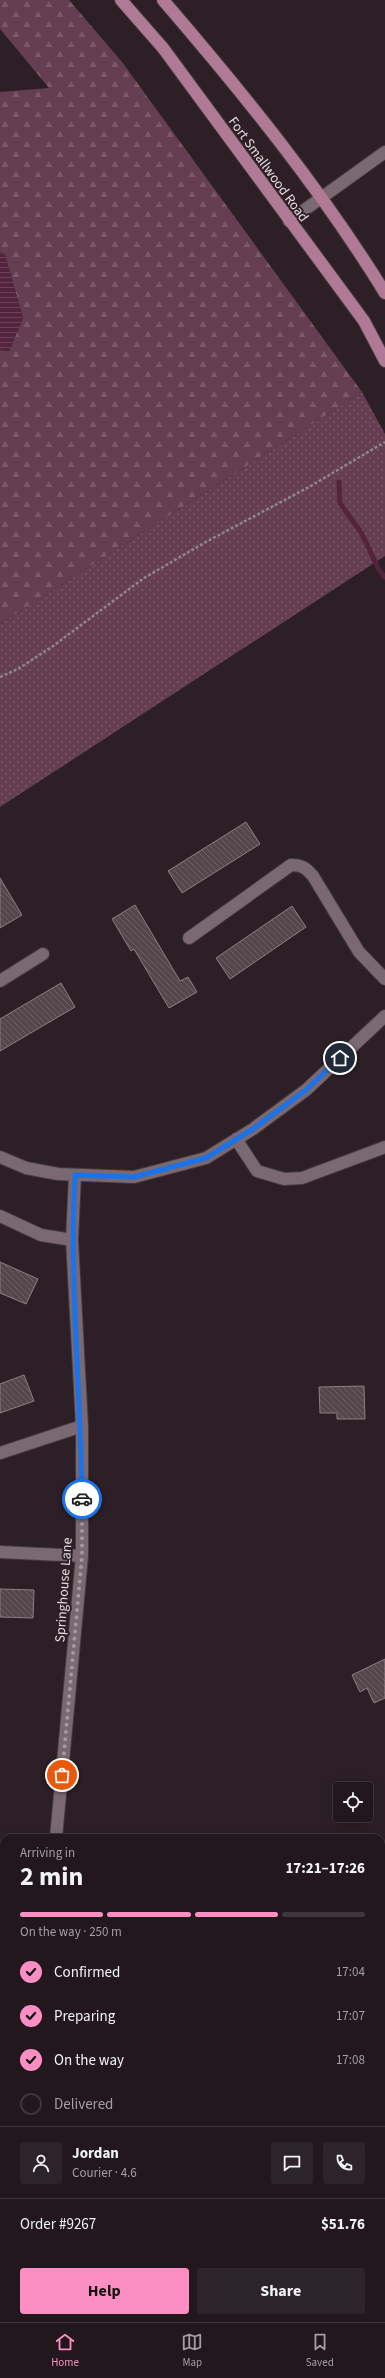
<!DOCTYPE html>
<html lang="en">
<head>
<meta charset="utf-8">
<style>
  body { margin:0; font-family:"Source Sans 3",sans-serif; background:#2d2429; color:#f1f3f6; height:100vh; display:flex; flex-direction:column; font-size:15px; white-space:nowrap }
  * { box-sizing:border-box; margin:0 }
  p { font-size:13px; color:#a29fa3 }
  .icon { flex:none; width:22px; height:22px; fill:none; stroke:currentColor; stroke-width:2; stroke-linecap:round; stroke-linejoin:round }
  .map { position:relative; flex:1; overflow:hidden }
  .side { position:absolute; left:0px; top:1834px; width:385px; height:488px; display:flex; flex-direction:column; background:#21171c; border-radius:12px 12px 0 0; box-shadow:0 4px 16px #0002,0 0 0 1px #3e363b }
  .side>* { flex:none }
  .fabs { position:absolute; left:333px; top:1782px; display:grid; gap:8px }
  .fabs a { display:grid; place-items:center; width:40px; height:40px; border-radius:4px; background:#21171c; box-shadow:0 4px 16px #0002,0 0 0 1px #3e363b; font-size:20px }
  .pin { position:absolute; display:grid; place-items:center; width:34px; height:34px; color:#fff; margin:-17px; border:2px solid #fff; border-radius:50%; box-shadow:0 1px 4px #0007 }
  .courier { position:absolute; display:grid; place-items:center; width:40px; height:40px; margin:-20px; border:3px solid #1a73e8; border-radius:50%; background:#fff; color:#222; box-shadow:0 1px 5px #0007 }
  .summary em { font-style:normal; font-weight:700 }
  .summary div { display:flex; flex-direction:column-reverse }
  .summary { display:flex; align-items:center; justify-content:space-between; height:68px; padding:0 20px }
  h1 { font-size:26px; font-weight:700; line-height:30px }
  .bar { display:grid; grid-template-columns:repeat(4,1fr); gap:6px 4px; align-content:center; height:48px; padding:0 20px }
  .bar i { height:5px; border-radius:3px; background:#3e363b }
  .bar .selected { background:#fb8fc4 }
  .bar p { grid-column:span 4 }
  .line { display:flex; align-items:center; gap:10px; padding:0 20px; border-top:1px solid #3e363b }
  .line div { flex:1 }
  .round { display:grid; place-items:center; flex:none; width:42px; height:42px; border-radius:4px; background:#2d2429 }
  ol { padding:0 20px; list-style:none }
  li { display:flex; align-items:center; gap:12px; height:44px }
  li p { margin-inline-start:auto }
  li .icon { padding:4px; border-radius:50%; background:#fb8fc4; color:#111; stroke-width:4 }
  li:last-child { color:#a29fa3 }
  li i { width:22px; height:22px; border:2px solid #3e363b; border-radius:50% }
  .action { display:flex; gap:8px; margin-top:auto; padding:8px 20px }
  .action a { flex:1; height:46px; border-radius:4px; background:#fb8fc4; color:#111; font-size:16px; font-weight:700; line-height:46px; text-align:center }
  .action a+a { background:#2d2429; color:#f1f3f6 }
  .menu { display:flex; justify-content:space-around; align-items:center; height:56px; border-top:1px solid #3e363b; background:#21171c; font-size:11px; color:#a29fa3 }
  .menu a { display:grid; justify-items:center; gap:2px }
  .menu .selected { color:#fb8fc4 }
  .map>svg:first-child { display:block }
  .grass { fill:url(#grass-dots) }
  .forest { fill:url(#forest-firs) }
  .water { fill:url(#water-rules) }
  .lines { fill:none; stroke-linecap:round; stroke-linejoin:round }
  .stream { stroke:#54233d; stroke-width:5 }
  .building { fill:url(#building-back-hatch); stroke:#8e7e85 }
  .minor-casing { stroke:#463b40; stroke-width:14 }
  .major-casing { stroke:#463b40; stroke-width:14 }
  .path { stroke:#91868b; stroke-width:2.5; stroke-dasharray:3 2; stroke-linecap:butt }
  .minor { stroke:#7a6970; stroke-width:12 }
  .major { stroke:#b17a94; stroke-width:12 }
  .done { stroke:#a4999e; stroke-width:4; stroke-dasharray:0 7.2 }
  .route { stroke:#1a73e8; stroke-width:5 }
  .labels { text-anchor:middle; stroke-width:4; stroke-linejoin:round; paint-order:stroke }
  .street-label { font-size:14px; fill:#e5dbdf; stroke:#2c1f25 }
</style>
</head>
<body>
<div class="map">
<svg width="385" height="2322" viewBox="0 0 385 2322">
  <defs>
    <pattern id="grass-dots" width="8" height="8" patternUnits="userSpaceOnUse"><rect width="8" height="8" fill="#653e51"/><path d="M2 2h.1M6 6h.1" fill="none" stroke="#7b596a" stroke-width="1.8" stroke-linecap="round"/></pattern>
    <pattern id="forest-firs" width="22" height="20" patternUnits="userSpaceOnUse"><rect width="22" height="20" fill="#653e51"/><path d="M5 1l3.5 6h-7zM16 11l3.5 6h-7z" fill="#7b596a"/></pattern>
    <pattern id="water-rules" width="6" height="5" patternUnits="userSpaceOnUse"><rect width="6" height="5" fill="#54233d"/><path d="M0 2.5h6" fill="none" stroke="#6c4259"/></pattern>
    <pattern id="building-back-hatch" width="6" height="6" patternUnits="userSpaceOnUse"><rect width="6" height="6" fill="#55464c"/><path d="M-1 5l2 2M0 0l6 6M5-1l2 2" fill="none" stroke="#6d6065"/></pattern>
  </defs>
  <rect width="100%" height="100%" fill="#2c1f25"/>
  <path class="grass" d="M362 392 385 434V556L0 807V624Z"/>
  <path class="forest" d="M0 0H69L122 62 362 392 0 624V350L9 351 23 318 5 255 0 251V92L49 88 0 29Z"/>
  <path class="water" d="M0 251 5 255 23 318 9 351 0 350Z"/>
  <g class="lines">
    <path class="stream" d="M339 482 340 503 362 534 379 570 385 577"/>
  </g>
  <path class="building" d="M246 822 260 844 182 893 168 871Z
    M0 878 22 915 0 928Z
    M135 905 180 981 188 977 197 992 169 1008 134 949 131 951 112 919Z
    M292 906 306 927 230 979 216 958Z
    M61 983 75 1007 0 1051V1019Z
    M0 1262 38 1279 26 1304 0 1293Z
    M24 1375 34 1401 0 1413V1384Z
    M364 1386 365 1419H337V1413H320L319 1387Z
    M0 1589 34 1590 33 1618 0 1617Z
    M385 1659V1698L374 1703 367 1688 360 1692 352 1675Z"/>
  <g class="lines">
    <defs>
      <path id="minor" d="M289 221 385 152
        M189 938 291 865C302 865 306 868 313 876L359 952 385 979
        M0 981 43 954
        M236 1139 257 1171 284 1179 302 1178 385 1147
        M0 1157 26 1168 58 1174 134 1177 206 1158 253 1129 306 1090 385 1016
        M0 1216 41 1235 72 1240
        M0 1453 82 1426
        M0 1552 82 1556
        M56 1838 82 1556V1426L72 1240 75 1175
        M381 1915 385 1914
        M0 2297H4
        M46 2318V2322
        M208 2322V2318"/>
      <path id="major" d="M121 0 163 48 364 321 385 361
        M163 0C243 93 321 189 385 293"/>
    </defs>
    <use href="#minor" class="minor-casing"/>
    <use href="#major" class="major-casing"/>
    <path class="path" d="M0 677 18 669 53 646 144 578 204 543 309 487 385 442"/>
    <use href="#minor" class="minor"/>
    <use href="#major" class="major"/>
  </g>
  <g class="lines">
    <path class="done" d="M62 1775 82 1556V1499"/>
    <path class="route" d="M82 1499C81 1391 69 1283 75 1175L134 1177 206 1158 253 1129 306 1090 340 1058"/>
  </g>
  <g class="labels">
    <g class="street-label">
      <text transform="translate(269 169) rotate(54)" y="5">Fort Smallwood Road</text>
      <text transform="translate(63 1590) rotate(-86)" y="5">Springhouse Lane</text>
    </g>
  </g>
</svg>
<div class="fabs">
<a><svg class="icon" aria-label="locate" viewBox="0 0 24 24"><circle cx="12" cy="12" r="6"/><path d="M12 2v4M12 18v4M2 12h4M18 12h4"/></svg></a>
</div>
<div class="pin" style="left:62px;top:1775px;background:#ea580c"><svg class="icon" aria-label="bag" viewBox="0 0 24 24"><path d="M5 8h14l-1 12H6zM9 8a3 3 0 0 1 6 0"/></svg></div>
<div class="pin" style="left:340px;top:1058px;background:#1f2937"><svg class="icon" aria-label="home" viewBox="0 0 24 24"><path d="M3 11l9-7 9 7M6 9v11h12V9"/></svg></div>
<div class="courier" style="left:82px;top:1499px"><svg class="icon" aria-label="car" viewBox="0 0 24 24"><path d="M5 17H2v-5l4-1 3-4h7l3 4 3 1v5h-3M9 17h6M6 11h13"/><circle cx="7" cy="17" r="2"/><circle cx="17" cy="17" r="2"/></svg></div>
<section class="side">
<div class="summary"><div><h1>2 min</h1><p>Arriving in</p></div><em>17:21–17:26</em></div>
<div class="bar"><i class="selected"></i><i class="selected"></i><i class="selected"></i><i></i><p>On the way · 250 m</p></div>
<ol>
<li><svg class="icon" aria-label="check" viewBox="0 0 24 24"><path d="M5 12l5 5 9-10"/></svg>Confirmed<p>17:04</p></li>
<li><svg class="icon" aria-label="check" viewBox="0 0 24 24"><path d="M5 12l5 5 9-10"/></svg>Preparing<p>17:07</p></li>
<li><svg class="icon" aria-label="check" viewBox="0 0 24 24"><path d="M5 12l5 5 9-10"/></svg>On the way<p>17:08</p></li>
<li><i></i>Delivered</li>
</ol>
<div class="line" style="height:72px"><a class="round"><svg class="icon" aria-label="person" viewBox="0 0 24 24"><circle cx="12" cy="8" r="4"/><path d="M4 21q1-7 8-7t8 7"/></svg></a><div><b>Jordan</b><p>Courier · 4.6</p></div><a class="round"><svg class="icon" aria-label="chat" viewBox="0 0 24 24"><path d="M4 5h16v11H9l-5 4z"/></svg></a><a class="round"><svg class="icon" aria-label="phone" viewBox="0 0 24 24"><path d="M5 4h4l2 5-3 2q2 4 5 5l2-3 5 2v4C11 20 4 13 5 4z"/></svg></a></div>
<div class="line" style="height:52px"><div>Order #9267</div><b>$51.76</b></div>
<div class="action"><a>Help</a><a>Share</a></div>
</section>
</div>
<nav class="menu">
<a class="selected"><svg class="icon" aria-label="home" viewBox="0 0 24 24"><path d="M3 11l9-7 9 7M6 9v11h12V9"/></svg>Home</a>
<a><svg class="icon" aria-label="map" viewBox="0 0 24 24"><path d="M3 6l6-2 6 2 6-2v14l-6 2-6-2-6 2zM9 4v14M15 6v14"/></svg>Map</a>
<a><svg class="icon" aria-label="saved" viewBox="0 0 24 24"><path d="M7 4h10v16l-5-4-5 4z"/></svg>Saved</a>
</nav>
</body>
</html>
